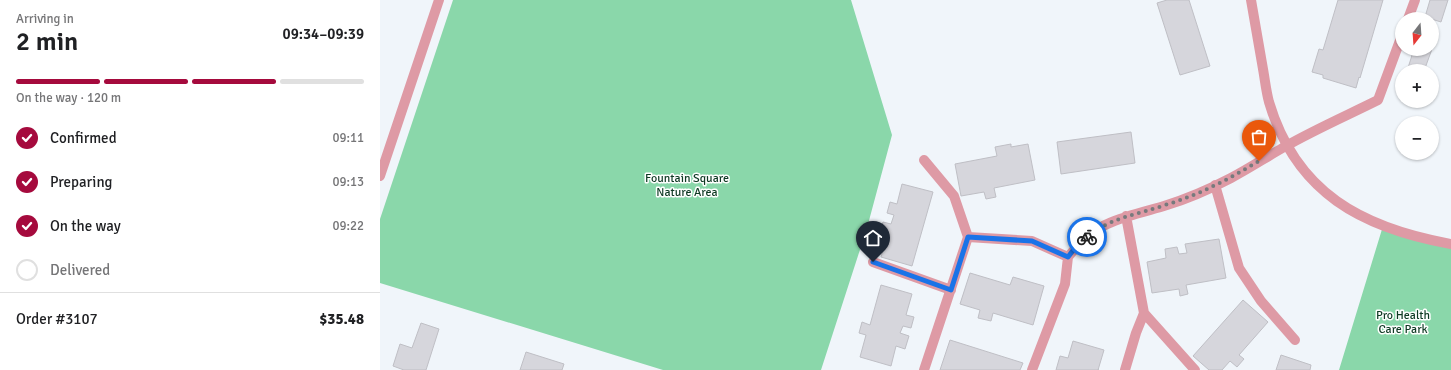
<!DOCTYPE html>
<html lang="en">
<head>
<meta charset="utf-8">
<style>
  body { margin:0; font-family:Signika,sans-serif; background:#f6f6f6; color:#202124; height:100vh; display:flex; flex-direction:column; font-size:15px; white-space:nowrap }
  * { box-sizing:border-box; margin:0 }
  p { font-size:13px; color:#757577 }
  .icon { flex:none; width:22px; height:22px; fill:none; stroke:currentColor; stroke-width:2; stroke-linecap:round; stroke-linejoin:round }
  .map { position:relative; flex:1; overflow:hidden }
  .details { display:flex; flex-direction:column; background:#fff; width:380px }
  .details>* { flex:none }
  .needle { width:26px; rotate:197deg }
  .tools { position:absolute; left:1015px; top:12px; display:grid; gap:8px }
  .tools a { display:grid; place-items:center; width:44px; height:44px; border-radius:50%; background:#fff; box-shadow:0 1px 3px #0004; font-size:20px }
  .pin { position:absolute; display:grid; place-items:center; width:34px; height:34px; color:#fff; margin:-41px -17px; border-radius:50% 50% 50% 0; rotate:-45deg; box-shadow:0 0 4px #0007 }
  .pin .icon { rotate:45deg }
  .courier { position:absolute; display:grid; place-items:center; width:40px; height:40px; margin:-20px; border:3px solid #1a73e8; border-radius:50%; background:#fff; color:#222; box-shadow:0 1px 5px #0007 }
  .head em { font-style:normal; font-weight:600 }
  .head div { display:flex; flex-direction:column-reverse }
  .head { display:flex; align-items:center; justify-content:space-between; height:68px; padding:0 16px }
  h1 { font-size:26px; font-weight:600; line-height:30px }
  .bar { display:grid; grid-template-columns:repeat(4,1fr); gap:6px 4px; align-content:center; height:48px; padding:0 16px }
  .bar i { height:5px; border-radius:3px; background:#e0e0e0 }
  .bar .current { background:#a50a3d }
  .bar p { grid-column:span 4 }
  .line { display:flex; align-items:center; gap:10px; padding:0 16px; border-top:1px solid #e0e0e0 }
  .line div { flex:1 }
  ol { padding:0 16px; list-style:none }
  li { display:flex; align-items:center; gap:12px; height:44px }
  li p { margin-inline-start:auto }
  li .icon { padding:4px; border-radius:50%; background:#a50a3d; color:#fff; stroke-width:4 }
  li:last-child { color:#757577 }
  li i { width:22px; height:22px; border:2px solid #e0e0e0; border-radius:50% }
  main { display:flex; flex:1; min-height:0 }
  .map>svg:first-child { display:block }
  .green { fill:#8ad7aa }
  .building { fill:#d6d6dc; stroke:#bfbfc5 }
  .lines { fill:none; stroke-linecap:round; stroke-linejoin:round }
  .minor { stroke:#de9aa5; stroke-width:10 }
  .done { stroke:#777a7d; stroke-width:4; stroke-dasharray:0 7.2 }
  .route { stroke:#1a73e8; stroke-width:5 }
  .labels { text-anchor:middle; stroke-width:3; stroke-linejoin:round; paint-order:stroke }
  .park-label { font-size:12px; fill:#0f3a24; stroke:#fff }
</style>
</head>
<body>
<main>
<section class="details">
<div class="head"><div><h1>2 min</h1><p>Arriving in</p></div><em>09:34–09:39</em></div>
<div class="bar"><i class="current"></i><i class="current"></i><i class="current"></i><i></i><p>On the way · 120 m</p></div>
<ol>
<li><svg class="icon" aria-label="check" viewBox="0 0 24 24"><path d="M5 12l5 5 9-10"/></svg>Confirmed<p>09:11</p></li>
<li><svg class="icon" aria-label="check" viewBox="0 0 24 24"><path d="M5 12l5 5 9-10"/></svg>Preparing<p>09:13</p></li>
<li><svg class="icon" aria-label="check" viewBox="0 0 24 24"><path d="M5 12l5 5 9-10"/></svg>On the way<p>09:22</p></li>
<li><i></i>Delivered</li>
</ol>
<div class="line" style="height:52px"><div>Order #3107</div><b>$35.48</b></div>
</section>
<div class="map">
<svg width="1071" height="370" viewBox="0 0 1071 370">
  <rect width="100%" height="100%" fill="#f0f5fa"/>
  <path class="green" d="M73 0H471L512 135 487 228 441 370H283L0 283V219Z
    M1003 226 1071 244V370H959Z"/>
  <path class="building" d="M787 0H809L830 66 800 75 777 3Z
    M958 0H1003L980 78 979 77 976 88 943 78V75L932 72 939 49 943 50Z
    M1050 0H1068L1061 22 1045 17Z
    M1034 49H1052L1044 71H1027Z
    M751 132 755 163 681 174 677 142Z
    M631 144V147L648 144 655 180 614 188 616 197 606 199 604 192 581 196 575 164 617 156 615 147Z
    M522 184 553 192 532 266 501 257 504 247 496 245 503 222 511 224 514 215 507 213 510 202 517 204Z
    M839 239 846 278 806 285 808 294 800 296 799 289 772 293 767 262 786 258 785 249 797 247 799 254 807 253 805 244Z
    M590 273 630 285 633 277 664 286 653 325 613 313 611 321 598 318 600 310 580 304Z
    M501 285 532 294 526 315 534 317 531 328 523 326 520 333 529 336 525 349 516 346 511 366 480 357 486 335 479 333 482 322 490 325Z
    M863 300 888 322 859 355 864 359 857 367 850 361 842 370H829L813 356Z
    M41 323 59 329 46 370H24L13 366 20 344 32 348Z
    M570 340 643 363 640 370H560Z
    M693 341 724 350 718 370H719H676L680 356 688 358Z
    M146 352 184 364 182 370H140Z
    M901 355 931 365 930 370H896Z"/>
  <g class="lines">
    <path class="minor" d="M871 0C875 23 879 46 883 69 885 80 886 91 889 102 916 193 982 228 1071 244
      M1028 19 1035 0
      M0 176 59 0
      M835 185 859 268 881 301 915 340
      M746 216 764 313 815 370
      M588 237 652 241 688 257
      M688 257C718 219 741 219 784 206 807 199 830 189 851 178 870 168 888 156 906 146 936 129 968 115 998 100L1022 35
      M493 262 571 290
      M544 370 588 237 574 196 544 160
      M652 370 685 284 688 257
      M745 370 756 333 764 313"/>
  </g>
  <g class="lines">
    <path class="done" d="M707 237C731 217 757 215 785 205 819 195 849 179 879 161"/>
    <path class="route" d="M493 262 571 290 588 237 652 241 688 257 698 244 707 237"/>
  </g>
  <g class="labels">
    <g class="park-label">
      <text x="307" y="182">Fountain Square<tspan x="307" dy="14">Nature Area</tspan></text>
      <text x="1023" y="319">Pro Health<tspan x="1023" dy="14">Care Park</tspan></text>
    </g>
  </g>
</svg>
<div class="tools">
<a><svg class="needle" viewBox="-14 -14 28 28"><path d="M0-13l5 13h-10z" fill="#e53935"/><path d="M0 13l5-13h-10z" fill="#757577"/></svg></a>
<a>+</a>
<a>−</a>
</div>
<div class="pin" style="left:879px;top:161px;background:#ea580c"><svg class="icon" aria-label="bag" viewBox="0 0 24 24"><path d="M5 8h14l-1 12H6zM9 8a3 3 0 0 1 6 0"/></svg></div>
<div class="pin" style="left:493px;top:262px;background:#1f2937"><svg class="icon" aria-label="home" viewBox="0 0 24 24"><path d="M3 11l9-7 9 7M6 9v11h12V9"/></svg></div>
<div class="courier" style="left:707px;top:237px"><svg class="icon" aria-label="bike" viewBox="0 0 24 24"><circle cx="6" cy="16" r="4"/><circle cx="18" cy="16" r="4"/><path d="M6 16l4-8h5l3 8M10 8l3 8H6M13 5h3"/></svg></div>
</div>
</main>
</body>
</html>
